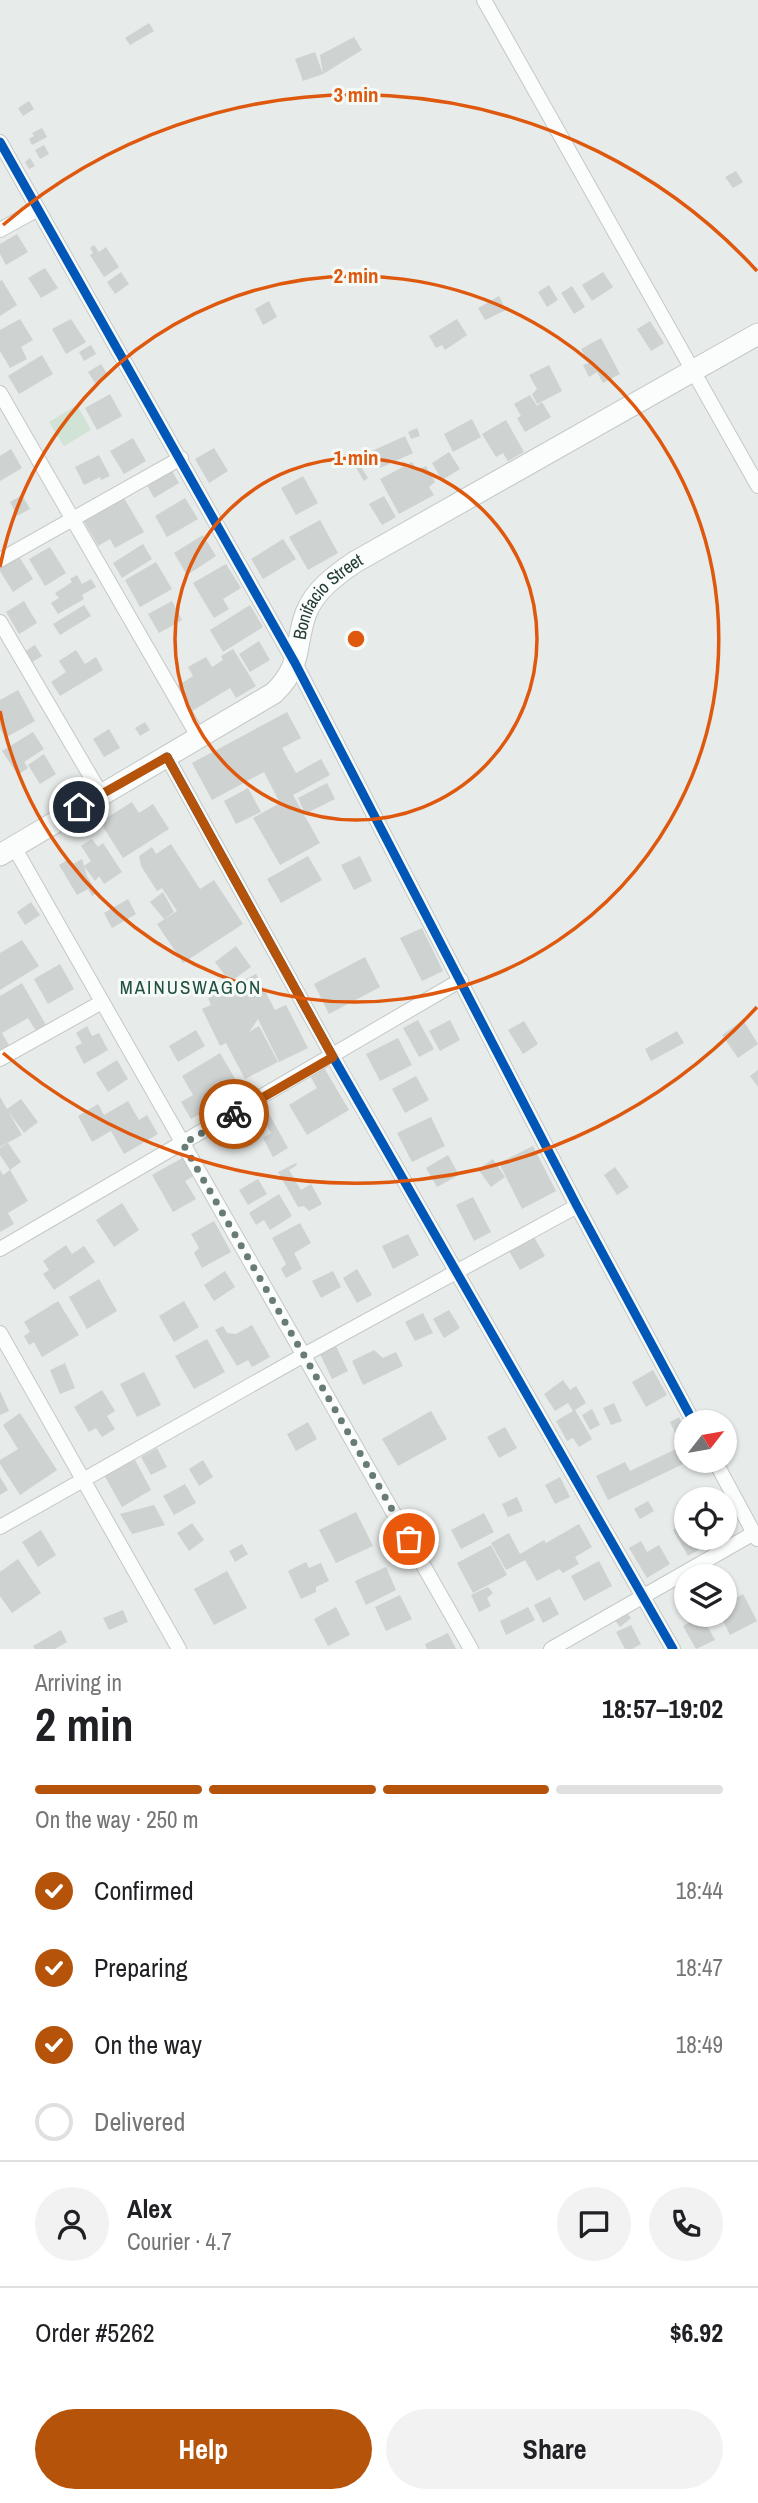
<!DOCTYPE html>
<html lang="en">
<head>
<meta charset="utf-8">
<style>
  body { margin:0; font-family:"Archivo Narrow",sans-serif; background:#f2f2f2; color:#202124; height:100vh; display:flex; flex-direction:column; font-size:26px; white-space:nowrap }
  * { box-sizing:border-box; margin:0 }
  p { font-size:23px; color:#757577 }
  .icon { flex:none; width:38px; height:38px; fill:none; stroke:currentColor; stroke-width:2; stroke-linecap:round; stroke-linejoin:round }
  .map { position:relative; height:1649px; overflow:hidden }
  .drawer { display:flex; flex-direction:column; background:#fff; flex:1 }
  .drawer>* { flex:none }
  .needle { width:46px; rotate:59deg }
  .fabs { position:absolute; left:674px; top:1410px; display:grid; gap:14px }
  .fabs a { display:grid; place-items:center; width:63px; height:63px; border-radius:50%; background:#fff; box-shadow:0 2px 5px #0004; font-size:35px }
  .pin { position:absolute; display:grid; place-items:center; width:60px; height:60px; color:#fff; margin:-30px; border:4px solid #fff; border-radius:50%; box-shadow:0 2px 7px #0007 }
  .courier { position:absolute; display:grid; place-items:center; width:70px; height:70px; margin:-35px; border:5px solid #b45309; border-radius:50%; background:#fff; color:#222; box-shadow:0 2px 9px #0007 }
  .head em { font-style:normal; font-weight:700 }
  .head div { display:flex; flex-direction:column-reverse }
  .head { display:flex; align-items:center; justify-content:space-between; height:119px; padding:0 35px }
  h1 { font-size:46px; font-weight:700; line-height:52px }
  .bar { display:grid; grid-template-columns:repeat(4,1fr); gap:10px 7px; align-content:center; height:84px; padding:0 35px }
  .bar i { height:9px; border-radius:5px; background:#e0e0e0 }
  .bar .current { background:#b45309 }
  .bar p { grid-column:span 4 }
  .line { display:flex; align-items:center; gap:18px; padding:0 35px; border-top:2px solid #e0e0e0 }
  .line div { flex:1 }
  .round { display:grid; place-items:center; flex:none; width:74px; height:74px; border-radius:37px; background:#f2f2f2 }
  ol { padding:0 35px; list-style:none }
  li { display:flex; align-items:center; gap:21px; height:77px }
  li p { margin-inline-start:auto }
  li .icon { padding:7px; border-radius:50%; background:#b45309; color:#fff; stroke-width:4 }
  li:last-child { color:#757577 }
  li i { width:38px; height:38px; border:4px solid #e0e0e0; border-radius:50% }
  .action { display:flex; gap:14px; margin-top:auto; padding:14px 35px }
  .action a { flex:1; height:80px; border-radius:42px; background:#b45309; color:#fff; font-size:28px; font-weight:700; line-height:80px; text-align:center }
  .action a+a { background:#f2f2f2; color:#202124 }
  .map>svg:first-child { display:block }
  .green { fill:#d1e3d5 }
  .building { fill:#ced2d0 }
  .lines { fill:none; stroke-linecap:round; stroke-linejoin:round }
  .street-casing { stroke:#c4c8c6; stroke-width:16 }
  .secondary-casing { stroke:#c2c9c6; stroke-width:23 }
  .street { stroke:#fbfcfc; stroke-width:14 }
  .secondary { stroke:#fbfcfc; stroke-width:21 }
  .cycleway-casing { stroke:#f5faf7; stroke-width:13 }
  .cycleway { stroke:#0057b8; stroke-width:9 }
  .done { stroke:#687b75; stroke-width:7; stroke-dasharray:0 12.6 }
  .route { stroke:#b45309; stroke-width:9 }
  .ring { fill:none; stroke:#de580e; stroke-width:3.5 }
  .labels { text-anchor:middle; stroke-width:6; stroke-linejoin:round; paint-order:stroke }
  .street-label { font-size:18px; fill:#243e36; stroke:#f5faf7 }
  .neighbourhood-label { font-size:19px; letter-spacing:2px; fill:#215041; stroke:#f5faf7 }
  .centre { fill:#de580e; stroke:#f5faf7; stroke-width:3.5 }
  .ring-label { font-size:21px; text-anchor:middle; font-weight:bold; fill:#de580e; stroke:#f5faf7; stroke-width:6; stroke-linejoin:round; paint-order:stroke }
</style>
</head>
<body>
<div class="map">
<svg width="758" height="1649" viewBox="0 0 758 1649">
  <rect width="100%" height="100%" fill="#e7ebe9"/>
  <path class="green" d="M77 405 91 430 64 446 49 422Z"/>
  <path class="building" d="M149 23 154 31 130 45 125 38Z
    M354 37 362 50 323 74 320 55Z
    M315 52 323 74 303 81 295 59Z
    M29 101 34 109 23 116 18 108Z
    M42 128 47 137 32 145 29 139 34 136 32 133Z
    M44 145 49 154 40 159 35 150Z
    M30 158 35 166 29 169 25 162Z
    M736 171 743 182 733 188 725 177Z
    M17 234 28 252 6 265 0 254V244Z
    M94 245 99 252 106 247 119 267 104 277 90 255 93 253 90 248Z
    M45 268 58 288 41 298 28 278Z
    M121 272 129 284 115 294 107 282Z
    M603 272 613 287 592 301 582 285Z
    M2 280 17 305 0 316V281Z
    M549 285 558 300 547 307 538 292Z
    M572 286 585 307 574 314 561 293Z
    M499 296 506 310 485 320 478 308Z
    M269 301 277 317 263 325 255 309Z
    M20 319 33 340 21 347 27 359 10 368 0 351V330Z
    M71 319 86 342 66 354 52 329Z
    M457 319 467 335 445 350 442 345 436 348 429 336Z
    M650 321 664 343 651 351 637 329Z
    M601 338 620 374 603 383 597 372 589 377 583 365 589 363 581 349Z
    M91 345 96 354 84 361 79 352Z
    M42 355 53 374 19 394 8 376Z
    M101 364 108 375 95 383 88 372Z
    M549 365 562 391 537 404 532 394 537 389 529 375Z
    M110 394 122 416 97 430 85 408Z
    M530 395 537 406 542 402 551 417 525 432 517 418 521 416 514 404Z
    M472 419 481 437 453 452 444 434Z
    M506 420 524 452 508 461 503 453 496 457 482 434Z
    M417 428 420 436 411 439 408 432Z
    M405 436 413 453 380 468 372 451Z
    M133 438 146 461 124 474 110 451Z
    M214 448 228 471 209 483 195 459Z
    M11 449 22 468 0 481V456Z
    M449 452 460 469 442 480 432 463Z
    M99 455 110 476 101 480 100 477 84 485 75 467Z
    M363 455 367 463 361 467 368 478 364 481 352 461Z
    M412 462 417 470 426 466 435 482 429 487 434 495 399 514 380 479Z
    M172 471 179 483 154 498 147 485Z
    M303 476 318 503 296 515 281 488Z
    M121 493 144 532 115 548 110 539 98 546 81 516Z
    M22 495 30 509 17 516 10 502Z
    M384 496 396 517 382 525 369 504Z
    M185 498 198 519 167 537 155 516Z
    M320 520 338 553 308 570 289 537Z
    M203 535 216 556 187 575 174 553Z
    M283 539 296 559 263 579 251 559Z
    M143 544 152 559 122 578 113 563Z
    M50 547 66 573 45 586 29 559Z
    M18 555 33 579 13 592 0 571V566Z
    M156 562 172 589 140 607 125 580Z
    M226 564 241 588 223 599 229 609 214 618 193 583Z
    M77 575 82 584 91 579 96 587 82 595 84 599 58 614 51 603 59 598 55 593 72 582 70 579Z
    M24 601 37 623 19 634 6 612Z
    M172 601 182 620 159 633 148 614Z
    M84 605 91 616 60 635 53 624Z
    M250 605 263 627 223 652 210 630Z
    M259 641 270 660 250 672 239 654Z
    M35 645 42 656 29 664 22 653Z
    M233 649 256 686 236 698 230 688 192 711 177 686 193 676 188 667 206 657 212 667 223 660 221 656Z
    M76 650 85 664 96 657 103 670 60 696 51 682 66 672 59 661Z
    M18 690 35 721 5 738 0 728V700Z
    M287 712 301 738 282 748 296 773 321 759 330 775 293 795 320 843 280 865 253 818 280 803 264 772 212 800 192 763Z
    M145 722 150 730 140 736 135 728Z
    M109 729 120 748 104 757 93 739Z
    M33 732 44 749 24 762 28 768 18 775 2 751Z
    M44 754 56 774 40 784 28 765Z
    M327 783 335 799 305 814 298 798Z
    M248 788 261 812 236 824 224 801Z
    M132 802 139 813 153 804 169 829 123 858 100 822Z
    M92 839 98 847 103 843 122 872 104 884 99 876 95 881 84 866 91 861 81 846Z
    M171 844 200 889 214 880 243 924 183 963 157 924 177 911 162 888 157 891 141 866 139 856 152 847 156 854Z
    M308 856 322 880 281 903 267 879Z
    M360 856 372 881 354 890 341 865Z
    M69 859 73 864 82 859 87 876 97 893 92 896 88 889 77 895 59 865Z
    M163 892 174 912 164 919 150 902Z
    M128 899 136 914 112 928 104 913Z
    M31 902 40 915 25 925 17 912Z
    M422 928 443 971 422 981 400 938Z
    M22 940 39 966 0 990V953Z
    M236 946 251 967 230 982 215 962Z
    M365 957 380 987 329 1014 314 984Z
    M60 964 74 989 48 1004 34 979Z
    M256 974 275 1010 286 1005 308 1048 279 1062 258 1019 249 1032 259 1026 278 1062 245 1079 226 1043 220 1046 202 1009 211 1005 208 998Z
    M22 983 46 1025 36 1031 28 1018 2 1033 9 1045 0 1050V996Z
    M418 1020 434 1049 419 1057 403 1028Z
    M450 1020 460 1040 440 1051 429 1031Z
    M743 1020 758 1044 738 1058 722 1035Z
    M524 1021 538 1044 523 1054 508 1030Z
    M87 1026 92 1036 99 1033 108 1050 84 1064 75 1047 82 1043 76 1033Z
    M196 1030 205 1046 178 1062 169 1046Z
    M677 1031 684 1043 651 1061 645 1049Z
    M398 1038 412 1065 380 1081 366 1054Z
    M220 1053 241 1089 191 1119 181 1102 193 1095 182 1076Z
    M117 1060 128 1079 108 1092 96 1073Z
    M323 1066 349 1110 307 1135 289 1105 317 1088 309 1074Z
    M758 1070V1087L750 1076Z
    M416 1076 429 1100 405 1113 392 1089Z
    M0 1097 7 1109 21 1099 38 1122 24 1133 8 1111 22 1135 0 1147Z
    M128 1101 139 1120 147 1115 158 1134 124 1154 111 1131 92 1142 78 1116 98 1104 104 1115Z
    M268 1112 288 1148 273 1157 263 1138 271 1133 261 1116Z
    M431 1117 445 1146 412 1162 397 1133Z
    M8 1143 21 1162 10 1170 0 1155V1148Z
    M533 1146 556 1191 522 1209 499 1163Z
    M448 1155 459 1175 437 1187 426 1168Z
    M184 1157 194 1176 185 1181 196 1199 173 1212 152 1175Z
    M493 1159 505 1177 491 1187 478 1169Z
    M296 1163 297 1165 289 1170 301 1190 311 1184 322 1204 309 1211 304 1206 298 1207 278 1172Z
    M615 1167 629 1187 617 1195 604 1175Z
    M0 1170 3 1175 10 1170 28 1201 8 1213 14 1224 0 1232Z
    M258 1179 267 1194 248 1205 239 1190Z
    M279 1194 292 1216 270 1230 264 1220 256 1225 249 1213Z
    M473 1197 491 1232 474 1241 456 1205Z
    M122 1203 139 1230 114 1247 96 1220Z
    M214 1221 231 1252 202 1268 194 1253 199 1248 191 1234Z
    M300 1223 311 1243 294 1253 302 1269 286 1278 281 1269 286 1264 272 1238Z
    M408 1234 419 1255 393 1269 382 1246Z
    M534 1237 545 1256 520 1270 509 1251Z
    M66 1245 72 1254 84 1246 95 1262 54 1290 43 1274 49 1270 43 1261Z
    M357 1269 372 1295 357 1303 343 1278Z
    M225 1271 235 1287 214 1301 204 1285Z
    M333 1271 341 1287 321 1298 312 1281Z
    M99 1279 117 1311 87 1329 69 1297Z
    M58 1301 79 1335 42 1357 34 1342 29 1345 24 1336 30 1332 24 1322Z
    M184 1301 199 1327 174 1342 159 1316Z
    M449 1310 460 1328 444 1338 433 1319Z
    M423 1313 433 1333 415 1341 405 1322Z
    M252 1325 270 1357 252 1367 248 1360 237 1366 215 1330 223 1326 227 1333 236 1334Z
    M207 1339 225 1372 194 1389 175 1356Z
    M335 1344 348 1371 332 1379 319 1352Z
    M374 1350 383 1358 396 1352 403 1366 363 1385 352 1361Z
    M65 1363 75 1388 60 1394 50 1370Z
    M653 1370 667 1395 646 1407 632 1382Z
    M144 1372 161 1405 137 1417 120 1384Z
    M563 1380 570 1390 576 1386 586 1403 575 1410 592 1439 579 1447 573 1438 567 1441 556 1421 573 1411 568 1403 555 1411 544 1394Z
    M102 1390 115 1411 107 1416 115 1429 102 1437 96 1428 89 1432 74 1407Z
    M0 1391 9 1411 0 1415Z
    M614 1403 622 1421 611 1425 603 1408Z
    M592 1409 600 1425 590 1430 582 1415Z
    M431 1411 447 1439 398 1466 382 1439Z
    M20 1413 57 1470 20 1495 0 1464V1460L18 1449 3 1425Z
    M679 1417 686 1431V1457L670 1422Z
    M308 1422 317 1439 296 1451 287 1434Z
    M505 1427 517 1448 499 1458 487 1437Z
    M157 1448 167 1467 151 1475 141 1457Z
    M676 1449 683 1464 608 1500 596 1476 625 1462 630 1471Z
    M134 1458 151 1490 122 1507 104 1475Z
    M203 1460 213 1477 199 1486 189 1469Z
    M0 1477 8 1490 0 1495Z
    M560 1477 570 1497 555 1504 545 1485Z
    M185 1484 196 1503 174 1515 163 1496Z
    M517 1497 523 1511 508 1517 502 1504Z
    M648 1501 654 1511 640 1519 634 1509Z
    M154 1505 165 1525 132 1534 120 1514Z
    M356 1512 373 1546 336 1563 319 1530Z
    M484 1513 494 1532 461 1549 451 1530Z
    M192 1523 204 1540 189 1551 177 1533Z
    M686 1523V1538H719L688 1556 673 1530Z
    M579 1524 592 1547 575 1557 579 1564 563 1573 559 1569 537 1581 525 1560 506 1570 491 1543 509 1533 520 1554 544 1540 546 1543Z
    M41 1530 56 1555 38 1567 22 1542Z
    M641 1541 647 1552 659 1545 670 1564 647 1578 629 1548Z
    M242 1544 248 1554 235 1562 229 1551Z
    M491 1545 507 1575 473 1593 457 1563Z
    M18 1559 41 1593 12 1613 0 1596V1572Z
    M599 1561 612 1586 584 1601 571 1576Z
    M306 1562 309 1568 321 1563 329 1581 316 1587V1592L301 1599 288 1571Z
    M386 1567 396 1590 366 1605 355 1581Z
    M227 1571 247 1608 214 1625 194 1589Z
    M488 1587 493 1593 487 1598 491 1606 479 1612 471 1595Z
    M743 1594 757 1621 730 1635 720 1615H724V1604Z
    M400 1595 412 1619 386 1631 375 1607Z
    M550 1597 559 1614 543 1623 534 1605Z
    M336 1607 350 1635 328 1646 314 1619Z
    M528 1607 535 1620 506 1635 500 1621Z
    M624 1609 631 1618 620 1627 613 1618Z
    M123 1610 128 1622 109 1630 103 1618Z
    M701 1615 715 1640 696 1649 683 1626Z
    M631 1625 641 1644 632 1649H625L616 1632Z
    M61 1630 67 1642 55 1649H35L33 1646Z
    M448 1633 456 1649H427L425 1644Z"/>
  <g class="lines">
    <defs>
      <path id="street" d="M484 0 758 486
        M0 142 295 663 577 1206 694 1423
        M0 230 38 209
        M0 393 199 738
        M0 560 181 458
        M0 622 101 794
        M167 757 333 1057 673 1649
        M14 847 471 1649
        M0 1059 102 1002
        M0 1249 461 980
        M0 1333 179 1649
        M715 1461 757 1539
        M0 1527 304 1355 577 1206
        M551 1649 754 1533"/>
      <g id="secondary">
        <path id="s1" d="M0 855 274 693C303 665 294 646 306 613 315 590 336 575 355 562L758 334"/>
      </g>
    </defs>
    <use href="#street" class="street-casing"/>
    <use href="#secondary" class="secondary-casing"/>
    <use href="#street" class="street"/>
    <use href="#secondary" class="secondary"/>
    <defs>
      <path id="cycleway" d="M0 142 295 663 577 1206 694 1423
        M167 757 333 1057 673 1649"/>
    </defs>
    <use href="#cycleway" class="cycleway-casing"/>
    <use href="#cycleway" class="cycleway"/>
  </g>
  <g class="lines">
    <path class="done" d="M234 1114 183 1144 409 1539"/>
    <path class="route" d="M79 807 167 757 333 1057 234 1114"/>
  </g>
  <g class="ring">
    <circle cx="356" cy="639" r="181"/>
    <path d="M0 567A363 363 0 1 1 0 711"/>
    <path d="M757 1007A544 544 0 0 1 3 1053M3 225A544 544 0 0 1 757 271"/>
  </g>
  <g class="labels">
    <g class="street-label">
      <text dy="6" stroke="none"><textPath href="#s1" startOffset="432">Bonifacio Street</textPath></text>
    </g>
    <g class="neighbourhood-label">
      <text x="191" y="994">MAINUSWAGON</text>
    </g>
  </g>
  <circle cx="356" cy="639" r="10" class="centre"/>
  <g class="ring-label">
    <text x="356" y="102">3 min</text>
    <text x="356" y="283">2 min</text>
    <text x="356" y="465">1 min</text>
  </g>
</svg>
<div class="fabs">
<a><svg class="needle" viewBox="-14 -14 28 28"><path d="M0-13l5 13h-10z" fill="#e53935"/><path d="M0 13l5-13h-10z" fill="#757577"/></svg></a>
<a><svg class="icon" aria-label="locate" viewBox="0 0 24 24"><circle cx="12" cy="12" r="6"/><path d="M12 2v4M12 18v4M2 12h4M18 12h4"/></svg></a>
<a><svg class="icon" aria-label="layers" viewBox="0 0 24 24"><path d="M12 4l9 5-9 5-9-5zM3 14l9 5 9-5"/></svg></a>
</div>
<div class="pin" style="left:409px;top:1539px;background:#ea580c"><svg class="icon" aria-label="bag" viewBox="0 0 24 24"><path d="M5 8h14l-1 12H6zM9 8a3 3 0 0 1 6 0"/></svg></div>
<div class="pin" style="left:79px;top:807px;background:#1f2937"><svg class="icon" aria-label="home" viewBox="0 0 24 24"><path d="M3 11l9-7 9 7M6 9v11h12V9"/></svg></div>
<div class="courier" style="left:234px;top:1114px"><svg class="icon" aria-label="bike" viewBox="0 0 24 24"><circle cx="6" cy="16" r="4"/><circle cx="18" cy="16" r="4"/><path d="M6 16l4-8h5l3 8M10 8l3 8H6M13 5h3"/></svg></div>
</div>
<section class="drawer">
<div class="head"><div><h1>2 min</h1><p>Arriving in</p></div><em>18:57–19:02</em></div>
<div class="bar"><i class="current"></i><i class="current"></i><i class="current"></i><i></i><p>On the way · 250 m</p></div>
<ol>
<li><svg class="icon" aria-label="check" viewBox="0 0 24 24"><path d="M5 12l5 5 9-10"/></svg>Confirmed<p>18:44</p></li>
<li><svg class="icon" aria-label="check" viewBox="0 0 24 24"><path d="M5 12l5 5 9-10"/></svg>Preparing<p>18:47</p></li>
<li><svg class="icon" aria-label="check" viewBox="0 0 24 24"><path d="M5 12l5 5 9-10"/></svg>On the way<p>18:49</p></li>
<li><i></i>Delivered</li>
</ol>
<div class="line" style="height:126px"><a class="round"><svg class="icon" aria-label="person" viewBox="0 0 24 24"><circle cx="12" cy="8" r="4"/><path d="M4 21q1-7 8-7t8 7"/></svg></a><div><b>Alex</b><p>Courier · 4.7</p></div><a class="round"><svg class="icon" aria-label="chat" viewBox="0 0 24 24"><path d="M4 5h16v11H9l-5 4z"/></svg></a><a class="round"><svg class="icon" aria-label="phone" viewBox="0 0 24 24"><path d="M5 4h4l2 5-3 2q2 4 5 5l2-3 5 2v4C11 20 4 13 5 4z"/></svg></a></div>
<div class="line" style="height:91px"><div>Order #5262</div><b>$6.92</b></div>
<div class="action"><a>Help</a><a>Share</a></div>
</section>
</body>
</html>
